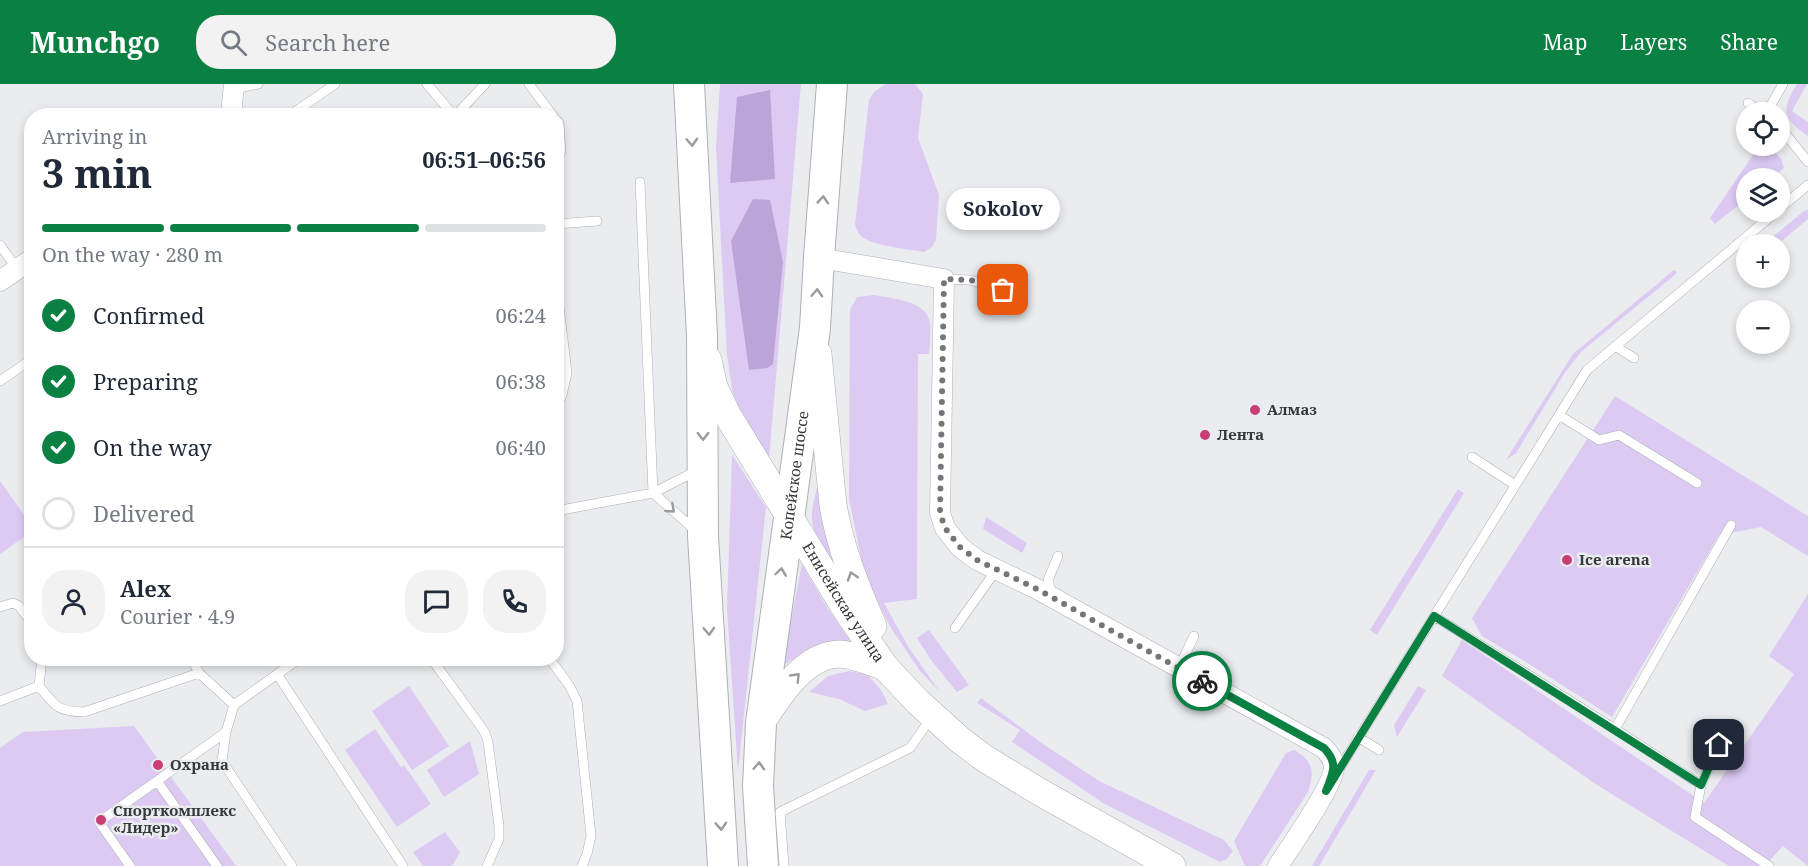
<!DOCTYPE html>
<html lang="en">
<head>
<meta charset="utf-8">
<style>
  body { margin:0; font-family:"Noto Serif",serif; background:#f2f2f3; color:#1f2937; height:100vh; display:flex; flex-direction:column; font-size:22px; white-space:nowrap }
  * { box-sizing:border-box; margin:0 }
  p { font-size:20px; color:#747a83 }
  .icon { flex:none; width:33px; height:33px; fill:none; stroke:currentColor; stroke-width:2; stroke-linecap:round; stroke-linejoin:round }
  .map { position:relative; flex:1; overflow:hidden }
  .side { position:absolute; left:24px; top:24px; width:540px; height:558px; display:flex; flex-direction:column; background:#fff; border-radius:24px; box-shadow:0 3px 9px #0003 }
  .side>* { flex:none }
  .controls { position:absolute; left:1736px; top:18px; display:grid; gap:12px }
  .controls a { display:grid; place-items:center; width:54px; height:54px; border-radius:50%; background:#fff; box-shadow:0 3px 9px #0003; font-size:30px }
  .pin { position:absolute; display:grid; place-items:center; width:51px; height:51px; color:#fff; margin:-26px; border-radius:12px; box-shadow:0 3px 9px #0006 }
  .courier { position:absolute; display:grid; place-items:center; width:60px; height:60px; margin:-30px; border:4px solid #0b8043; border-radius:50%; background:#fff; color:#222; box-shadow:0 2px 8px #0007 }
  .bubble { position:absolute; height:42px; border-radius:21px; background:#fff; box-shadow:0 3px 9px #0003; font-size:20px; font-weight:700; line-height:42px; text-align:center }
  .head em { font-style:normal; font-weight:700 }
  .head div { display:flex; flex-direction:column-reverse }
  .head { display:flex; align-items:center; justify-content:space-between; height:102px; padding:0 18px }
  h1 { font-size:39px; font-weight:700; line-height:45px }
  .bar { display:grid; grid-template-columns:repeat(4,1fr); gap:9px 6px; align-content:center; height:72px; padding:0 18px }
  .bar i { height:8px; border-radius:4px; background:#e0e1e3 }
  .bar .current { background:#0b8043 }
  .bar p { grid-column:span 4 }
  .line { display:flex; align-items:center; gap:15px; padding:0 18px; border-top:2px solid #e0e1e3 }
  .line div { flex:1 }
  .round { display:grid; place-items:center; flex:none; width:63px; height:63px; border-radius:24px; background:#f2f2f3 }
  ol { padding:0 18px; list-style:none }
  li { display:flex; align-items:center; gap:18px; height:66px }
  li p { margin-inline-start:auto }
  li .icon { padding:6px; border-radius:50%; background:#0b8043; color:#fff; stroke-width:4 }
  li:last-child { color:#747a83 }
  li i { width:33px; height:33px; border:3px solid #e0e1e3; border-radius:50% }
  header { display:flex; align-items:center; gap:36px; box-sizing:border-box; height:84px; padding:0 30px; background:#0b8043; color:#fff }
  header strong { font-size:28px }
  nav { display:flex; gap:33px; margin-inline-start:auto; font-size:21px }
  .search { width:420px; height:54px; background:#f2f2f3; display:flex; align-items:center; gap:15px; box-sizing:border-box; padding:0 21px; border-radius:24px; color:#747a83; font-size:22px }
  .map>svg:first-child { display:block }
  .green { fill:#dccaf3 }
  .forest { fill:#bba4d7 }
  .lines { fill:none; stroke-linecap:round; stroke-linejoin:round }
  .lane-casing { stroke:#aeb0b4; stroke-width:10 }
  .street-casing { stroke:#aeb0b4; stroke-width:21 }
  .secondary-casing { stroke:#aeb0b4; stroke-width:28 }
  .primary-casing { stroke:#aeb0b4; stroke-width:32 }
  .lane { stroke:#fff; stroke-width:9 }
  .street { stroke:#fff; stroke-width:20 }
  .secondary { stroke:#fff; stroke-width:27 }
  .primary { stroke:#fff; stroke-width:30 }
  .oneway { stroke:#9a9b9c }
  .done { stroke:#757679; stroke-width:6; stroke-dasharray:0 10.8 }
  .route { stroke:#0b8043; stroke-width:8 }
  .poi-dot { fill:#c83e75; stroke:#eaecf0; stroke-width:2 }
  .labels { text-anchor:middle; stroke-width:5; stroke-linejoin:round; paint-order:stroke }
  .poi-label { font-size:15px; font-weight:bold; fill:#363739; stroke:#eaecf0; text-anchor:start }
  .street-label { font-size:15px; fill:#363739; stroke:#eaecf0 }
</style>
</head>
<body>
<header>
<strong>Munchgo</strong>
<div class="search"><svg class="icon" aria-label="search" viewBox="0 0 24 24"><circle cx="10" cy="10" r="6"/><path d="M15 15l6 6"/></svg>Search here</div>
<nav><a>Map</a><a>Layers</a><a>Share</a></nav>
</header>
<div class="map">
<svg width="1808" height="782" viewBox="0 0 1808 782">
  <rect width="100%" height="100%" fill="#eaecf0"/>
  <path class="green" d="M720 0H801L769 375 738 323 733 311 727 271 716 64Z
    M886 0H915L923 10 918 54 939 111 936 156 932 163 924 168C907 165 875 162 862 153 858 150 856 144 855 140L869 16 874 8Z
    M1797 0H1807L1792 27 1808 38V52C1782 34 1781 26 1797 0Z
    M1764 62H1769L1781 75 1784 84 1771 94H1746V115L1715 140 1710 134 1755 68Z
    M1808 126V135L1778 160H1764L1804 127Z
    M1674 186 1677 189 1582 267 1566 287 1516 369 1506 376 1573 270Z
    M874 211C892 215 928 216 930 240 931 250 930 260 929 270H918L917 515 884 519 909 564 940 608 920 587 891 544 878 519 863 483 849 415 850 226 857 213Z
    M1615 312 1808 432V472L1761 443 1719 451 1612 633 1526 578 1482 552 1472 534Z
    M732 371 766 423 738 687 727 525Z
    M0 397 32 442 31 448 0 470Z
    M818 400C820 430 826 456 835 485 825 468 810 448 812 428 813 418 816 409 818 400Z
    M1458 405 1464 409 1377 551 1370 546Z
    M986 433 1027 459 1022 469 983 445Z
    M802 480 828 525 855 563 815 564 801 570 782 582Z
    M1808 510V782L1783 762 1765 782H1729L1597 701 1442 592 1462 556 1704 719 1794 590 1769 572Z
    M929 546 969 601 957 608 931 576 917 554Z
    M849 587 868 591 881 606 888 620 865 627 839 615 809 608 828 592Z
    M409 602 449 662 412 686 372 627Z
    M1418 602 1426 606 1397 653 1394 641Z
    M981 614 1043 660 1099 697 1224 756 1233 767 1227 775 1220 778 1103 719 1012 658 1020 646 977 619Z
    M134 642 236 782H0V664L23 648Z
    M375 645 401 683 404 681 431 720 397 743 345 666Z
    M470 657 479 690 444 713 427 686Z
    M1294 666C1313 677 1315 687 1308 708L1260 782H1245L1234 757 1286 669Z
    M1369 686H1376L1319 782H1312Z
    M445 748 460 768 452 782H423L413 768Z"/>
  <path class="forest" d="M770 6 775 95 730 99 737 13Z
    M753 115 770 116 783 178 773 280 767 284 749 286 731 157Z"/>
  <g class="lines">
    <defs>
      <path id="lane" d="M427 0 454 32
        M529 0 553 32
        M234 5 258 0
        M1748 19 1761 28
        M1767 28 1783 0
        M289 32 335 0
        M455 32 485 0
        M556 36 559 39 561 68 556 72
        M1779 42 1808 78
        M1779 125 1808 101
        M556 140 597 137
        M0 161 17 185
        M944 195 970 196 1003 206
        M556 197 567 289 562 311 556 324
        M1615 262 1634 274
        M0 297 32 275
        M1559 331 1599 356 1619 351 1697 399
        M1472 373 1515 401
        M556 427 653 409 640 98
        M695 446 653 409 698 386
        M1052 511 1048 496 1058 472
        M0 523 13 519 19 522 32 539
        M1434 532 1615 645 1731 441
        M955 544 997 485
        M191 574 199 589
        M431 574 479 640 485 649 488 658 499 742V755L487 782
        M549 574 569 601 577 617 591 752 587 770 582 782
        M1179 584 1194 552
        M277 590 403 782
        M39 602 42 574
        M0 617 39 602C55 622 58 628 84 628L199 589 234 621 300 574
        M234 621 226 648 222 677 292 782
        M1729 641 1701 701 1695 733 1769 782
        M1615 645 1701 701
        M1358 653 1379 666
        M1338 687 1587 286 1776 128
        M157 697 217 782
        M130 782 99 738 226 648
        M784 782 780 728 910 664 931 634"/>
      <path id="street" d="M234 0 232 21 234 32
        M819 174 944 195 940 429 945 444 960 463 977 476 1037 505 1324 664C1329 670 1334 675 1334 684 1333 703 1290 763 1278 782
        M0 197 32 175"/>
      <g id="secondary">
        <path d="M818 270 833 421C840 463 856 503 873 542"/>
        <path id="s1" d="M708 276 714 303 728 332 847 527 885 583 918 618 960 656 984 674 1038 707 1172 782"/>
        <path d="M761 639C778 613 804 570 840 570 855 571 871 578 885 583"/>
      </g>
      <g id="primary">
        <path d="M689 0 702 252 703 452 723 782"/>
        <path id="s2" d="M763 782 758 702 761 639 815 244 819 174 832 0"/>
      </g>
    </defs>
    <use href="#lane" class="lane-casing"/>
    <use href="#street" class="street-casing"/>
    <use href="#secondary" class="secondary-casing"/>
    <use href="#primary" class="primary-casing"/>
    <use href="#lane" class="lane"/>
    <use href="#street" class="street"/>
    <use href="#secondary" class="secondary"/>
    <use href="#primary" class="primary"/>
  </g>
  <defs><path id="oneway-chevron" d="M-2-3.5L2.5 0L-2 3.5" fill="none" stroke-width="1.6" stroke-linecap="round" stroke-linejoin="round" transform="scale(1.5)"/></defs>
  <g class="oneway">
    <use href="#oneway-chevron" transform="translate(692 58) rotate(87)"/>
    <use href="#oneway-chevron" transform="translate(823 116) rotate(-86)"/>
    <use href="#oneway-chevron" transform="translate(817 209) rotate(-87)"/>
    <use href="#oneway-chevron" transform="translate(703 352) rotate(90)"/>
    <use href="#oneway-chevron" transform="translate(671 425) rotate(41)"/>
    <use href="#oneway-chevron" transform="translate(781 488) rotate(-82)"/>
    <use href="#oneway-chevron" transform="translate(852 492) rotate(-108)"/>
    <use href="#oneway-chevron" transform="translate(709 547) rotate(87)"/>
    <use href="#oneway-chevron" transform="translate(796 593) rotate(-46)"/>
    <use href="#oneway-chevron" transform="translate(759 682) rotate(-87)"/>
    <use href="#oneway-chevron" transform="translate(721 742) rotate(87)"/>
  </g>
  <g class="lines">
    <path class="done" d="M1003 206 970 196 944 195 940 429 945 444 960 463 977 476 1037 505 1202 597"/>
    <path class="route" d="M1202 597 1324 664C1339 680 1333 688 1326 707L1434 532 1701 701 1719 661"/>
  </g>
  <g class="poi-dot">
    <circle cx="1255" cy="326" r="6"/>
    <circle cx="1205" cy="351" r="6"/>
    <circle cx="1567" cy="476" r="6"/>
    <circle cx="158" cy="681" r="6"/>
    <circle cx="101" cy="736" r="6"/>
  </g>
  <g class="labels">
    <g class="poi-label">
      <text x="1267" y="331">Алмаз</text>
      <text x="1217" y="356">Лента</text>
      <text x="1579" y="481">Ice arena</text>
      <text x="170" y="686">Охрана</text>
      <text x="113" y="732">Спорткомплекс<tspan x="113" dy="17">«Лидер»</tspan></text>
    </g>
    <g class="street-label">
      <text dy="5" stroke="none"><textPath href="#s2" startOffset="393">Копейское шоссе</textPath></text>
      <text dy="5" stroke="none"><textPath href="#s1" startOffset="279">Енисейская улица</textPath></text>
    </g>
  </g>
</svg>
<div class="controls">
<a><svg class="icon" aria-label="locate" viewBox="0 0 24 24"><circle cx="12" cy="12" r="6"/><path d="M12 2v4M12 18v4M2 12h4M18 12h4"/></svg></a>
<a><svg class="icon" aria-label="layers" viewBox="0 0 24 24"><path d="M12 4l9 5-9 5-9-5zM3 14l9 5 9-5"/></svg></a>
<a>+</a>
<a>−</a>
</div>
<div class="pin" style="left:1003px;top:206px;background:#ea580c"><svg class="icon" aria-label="bag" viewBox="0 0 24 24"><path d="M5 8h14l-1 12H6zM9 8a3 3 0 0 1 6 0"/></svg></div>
<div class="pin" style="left:1719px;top:661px;background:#1f2937"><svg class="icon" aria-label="home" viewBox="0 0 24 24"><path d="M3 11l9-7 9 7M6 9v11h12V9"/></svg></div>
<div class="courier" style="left:1202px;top:597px"><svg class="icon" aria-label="bike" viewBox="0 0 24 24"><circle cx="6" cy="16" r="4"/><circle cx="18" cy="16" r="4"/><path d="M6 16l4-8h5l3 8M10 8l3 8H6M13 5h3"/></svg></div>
<div class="bubble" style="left:946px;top:104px;width:114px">Sokolov</div>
<section class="side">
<div class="head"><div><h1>3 min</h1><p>Arriving in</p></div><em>06:51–06:56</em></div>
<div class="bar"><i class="current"></i><i class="current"></i><i class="current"></i><i></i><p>On the way · 280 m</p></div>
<ol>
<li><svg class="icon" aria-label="check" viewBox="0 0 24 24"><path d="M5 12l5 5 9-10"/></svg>Confirmed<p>06:24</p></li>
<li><svg class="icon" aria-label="check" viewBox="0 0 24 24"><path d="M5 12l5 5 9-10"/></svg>Preparing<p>06:38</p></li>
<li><svg class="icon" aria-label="check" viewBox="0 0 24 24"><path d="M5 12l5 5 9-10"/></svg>On the way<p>06:40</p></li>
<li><i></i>Delivered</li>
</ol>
<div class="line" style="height:108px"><a class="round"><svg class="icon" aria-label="person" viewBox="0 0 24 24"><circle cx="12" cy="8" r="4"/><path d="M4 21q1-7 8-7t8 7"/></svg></a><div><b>Alex</b><p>Courier · 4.9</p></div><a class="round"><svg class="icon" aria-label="chat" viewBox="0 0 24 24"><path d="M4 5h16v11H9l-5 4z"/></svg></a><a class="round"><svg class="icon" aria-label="phone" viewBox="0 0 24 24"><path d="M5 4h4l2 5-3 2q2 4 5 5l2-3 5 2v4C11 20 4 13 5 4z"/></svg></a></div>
</section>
</div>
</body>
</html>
